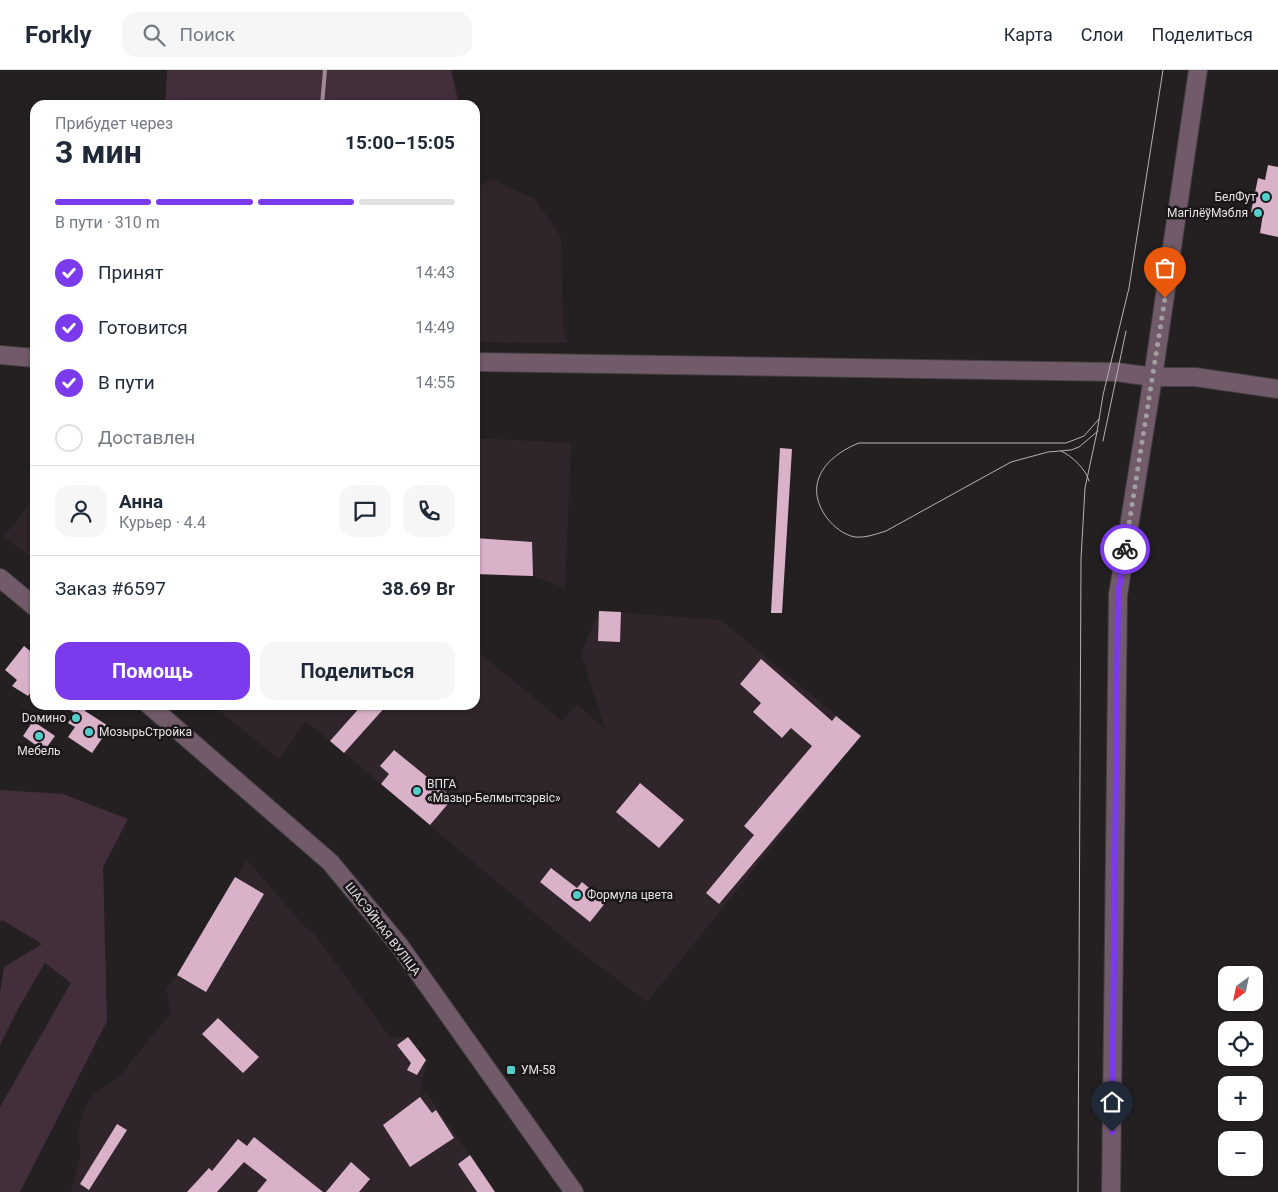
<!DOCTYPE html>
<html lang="ru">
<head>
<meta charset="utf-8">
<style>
  body { margin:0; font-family:Roboto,sans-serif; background:#f6f6f7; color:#1f2937; height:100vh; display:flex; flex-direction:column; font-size:19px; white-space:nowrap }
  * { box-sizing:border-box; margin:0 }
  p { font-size:16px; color:#747a83 }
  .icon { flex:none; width:28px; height:28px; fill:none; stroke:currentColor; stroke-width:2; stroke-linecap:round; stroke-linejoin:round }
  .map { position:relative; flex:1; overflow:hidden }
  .sheet { position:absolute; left:30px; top:30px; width:450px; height:610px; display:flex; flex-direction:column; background:#fff; border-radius:15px; box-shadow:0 1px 4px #0004 }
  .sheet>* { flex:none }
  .needle { width:32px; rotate:213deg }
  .buttons { position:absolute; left:1218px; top:896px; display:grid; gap:10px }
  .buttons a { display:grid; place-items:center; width:45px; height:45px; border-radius:10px; background:#fff; box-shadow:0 1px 4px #0004; font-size:25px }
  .pin { position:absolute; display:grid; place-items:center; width:42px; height:42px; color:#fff; margin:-51px -21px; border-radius:50% 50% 50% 0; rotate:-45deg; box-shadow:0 0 5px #0007 }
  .pin .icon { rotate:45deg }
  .courier { position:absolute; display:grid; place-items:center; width:50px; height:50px; margin:-25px; border:4px solid #7c3aed; border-radius:50%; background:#fff; color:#222; box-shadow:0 1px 6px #0007 }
  .summary em { font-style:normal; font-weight:700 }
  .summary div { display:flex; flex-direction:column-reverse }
  .summary { display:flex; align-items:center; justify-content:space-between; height:85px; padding:0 25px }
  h1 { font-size:32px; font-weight:700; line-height:38px }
  .bar { display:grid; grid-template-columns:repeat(4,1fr); gap:8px 5px; align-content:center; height:60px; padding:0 25px }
  .bar i { height:6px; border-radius:4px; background:#e0e1e3 }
  .bar .on { background:#7c3aed }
  .bar p { grid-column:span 4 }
  .line { display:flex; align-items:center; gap:12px; padding:0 25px; border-top:1px solid #e0e1e3 }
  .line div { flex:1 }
  .round { display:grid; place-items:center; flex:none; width:52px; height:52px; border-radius:15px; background:#f6f6f7 }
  ol { padding:0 25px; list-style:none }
  li { display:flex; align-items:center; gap:15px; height:55px }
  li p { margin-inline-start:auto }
  li .icon { padding:5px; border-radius:50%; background:#7c3aed; color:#fff; stroke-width:4 }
  li:last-child { color:#747a83 }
  li i { width:28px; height:28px; border:2px solid #e0e1e3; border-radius:50% }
  .action { display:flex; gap:10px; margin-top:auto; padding:10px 25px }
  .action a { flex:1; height:58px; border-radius:15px; background:#7c3aed; color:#fff; font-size:20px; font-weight:700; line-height:58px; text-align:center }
  .action a+a { background:#f6f6f7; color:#1f2937 }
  header { display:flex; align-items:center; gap:30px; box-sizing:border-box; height:70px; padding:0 25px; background:#fff; border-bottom:1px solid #e0e1e3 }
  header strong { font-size:24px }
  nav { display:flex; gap:28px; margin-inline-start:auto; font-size:18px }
  .search { width:350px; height:45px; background:#f6f6f7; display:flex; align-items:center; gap:12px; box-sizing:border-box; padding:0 18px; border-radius:15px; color:#747a83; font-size:19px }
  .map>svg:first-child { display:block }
  .built { fill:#2f252b }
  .green { fill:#432f3b }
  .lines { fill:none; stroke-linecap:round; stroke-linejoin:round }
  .stream { stroke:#a28998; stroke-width:4 }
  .building { fill:#d9b1c9 }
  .secondary-casing { stroke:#413d40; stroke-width:20 }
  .secondary { stroke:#715a69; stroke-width:18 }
  .tram { stroke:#b5b2b4; stroke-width:1 }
  .done { stroke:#a29fa1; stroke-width:5; stroke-dasharray:0 9 }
  .route { stroke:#7c3aed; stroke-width:6 }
  .poi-dot { fill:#53cdc9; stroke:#1a1619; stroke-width:2 }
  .labels { text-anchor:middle; stroke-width:5; stroke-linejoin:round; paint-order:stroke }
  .poi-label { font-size:12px; fill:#e6e3e5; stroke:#1a1619; text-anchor:start }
  .street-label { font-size:12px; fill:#e6e3e5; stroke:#1a1619 }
</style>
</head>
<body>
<header>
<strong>Forkly</strong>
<div class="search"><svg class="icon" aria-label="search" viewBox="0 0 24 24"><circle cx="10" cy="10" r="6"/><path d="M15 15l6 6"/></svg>Поиск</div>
<nav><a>Карта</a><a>Слои</a><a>Поделиться</a></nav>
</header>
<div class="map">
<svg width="1278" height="1122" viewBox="0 0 1278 1122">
  <rect width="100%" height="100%" fill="#242022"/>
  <path class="built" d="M491 109 535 129 561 167 563 257 568 273 475 272V119Z
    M475 368 571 373 565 518 533 506 475 504Z
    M35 428V491L4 466Z
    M599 541 721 550 861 666 647 932 572 875 306 651 279 689 212 635H475V579L562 651 577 634 606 660 581 583Z
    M247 790 304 856 315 865 390 967H408L426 990 420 1027 426 1022 495 1122H71L81 1083 78 1061 85 1037 95 1023 118 1008 171 943 166 919 177 905Z"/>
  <path class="green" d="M167 0H451L459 35H165Z
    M0 720 63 724 128 749 103 797 107 951 20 1122H0V1037L71 913 45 893 19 937 0 975V923L4 897 42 874 2 850 0 852Z"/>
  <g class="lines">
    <path class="stream" d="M322 35 325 0"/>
  </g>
  <path class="building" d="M1268 95 1278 97V167L1260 163 1263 144 1251 142 1258 108 1265 110Z
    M780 378 792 379 782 543H771Z
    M475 468 532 472 533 506 475 504Z
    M599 541 621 542 620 572 598 571Z
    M24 576 35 585V617L28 626 12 616 17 610 5 600Z
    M761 589 832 651 836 646 861 666 719 834 706 823 754 765 744 756 812 676 791 658 782 668 753 642 761 633 740 614Z
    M62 635H89L85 641 110 657 92 683 68 667 75 657 68 653 75 643Z
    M362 635H387L344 683 330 671Z
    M33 651 55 666 44 681 23 666Z
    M394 680 453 728 430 755 381 714 389 704 380 696Z
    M640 713 684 750 659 778 616 742Z
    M551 798 577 818 582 812 606 832 590 852 540 812Z
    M235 807 264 824 206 922 177 905Z
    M218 948 259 987 243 1003 202 964Z
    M408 967 426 990 417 1005 407 1000 411 993 397 975Z
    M420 1027 432 1043 436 1040 454 1068 410 1097 383 1055Z
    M117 1054 127 1060 89 1120 80 1114Z
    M254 1067 323 1122H257L267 1110 244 1092 217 1122H187L209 1098 212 1101 238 1069 247 1076Z
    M470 1085 495 1122H477L458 1094Z
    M351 1092 370 1109 359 1122H326Z"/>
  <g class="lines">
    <defs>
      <path id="secondary" d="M0 285 35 288
        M475 292 1117 302 1153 307H1195L1278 319
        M0 508 35 537
        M149 635 330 792 399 875 574 1122
        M1111 1122 1118 525 1153 307 1198 0"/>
    </defs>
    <use href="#secondary" class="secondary-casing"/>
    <use href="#secondary" class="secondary"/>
    <path class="tram" d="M1098 361 1079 377 1071 380 1048 382 1011 392 886 461C876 464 866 468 855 467 844 465 834 457 827 448 802 414 826 386 859 373H1066L1084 366 1099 349
      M1103 371 1126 261
      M1061 381C1072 386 1086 399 1089 411
      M1078 1122 1081 489 1085 418 1097 362 1103 325 1129 218 1163 0"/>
  </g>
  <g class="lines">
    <path class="done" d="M1125 479 1165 228"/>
    <path class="route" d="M1112 1062 1118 525 1125 479"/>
  </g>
  <g class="poi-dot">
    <circle cx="1266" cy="127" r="5"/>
    <circle cx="1258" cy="143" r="5"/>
    <circle cx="76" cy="648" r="5"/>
    <circle cx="89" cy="662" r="5"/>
    <circle cx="39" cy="666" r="5"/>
    <circle cx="417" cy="721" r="5"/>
    <circle cx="577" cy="825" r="5"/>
    <rect x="506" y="995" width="10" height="10" rx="2.5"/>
  </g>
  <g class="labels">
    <g class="poi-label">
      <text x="1256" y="131" text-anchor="end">БелФут</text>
      <text x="1248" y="147" text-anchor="end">МагілёўМэбля</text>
      <text x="66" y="652" text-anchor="end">Dомино</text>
      <text x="99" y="666">МозырьСтройка</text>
      <text x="39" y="685" text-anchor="middle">Мебель</text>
      <text x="427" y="718">ВПГА<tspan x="427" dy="14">«Мазыр-Белмытсэрвіс»</tspan></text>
      <text x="587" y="829">Формула цвета</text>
      <text x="521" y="1004">УМ-58</text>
    </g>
    <g class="street-label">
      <text transform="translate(383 859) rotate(52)" y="4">ШАСЭЙНАЯ ВУЛІЦА</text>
    </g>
  </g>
</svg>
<div class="buttons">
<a><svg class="needle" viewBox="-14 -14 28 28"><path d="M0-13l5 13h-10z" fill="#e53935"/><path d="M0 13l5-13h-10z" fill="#747a83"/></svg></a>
<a><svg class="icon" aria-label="locate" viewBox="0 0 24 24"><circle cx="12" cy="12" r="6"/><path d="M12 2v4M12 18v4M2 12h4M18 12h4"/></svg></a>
<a>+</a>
<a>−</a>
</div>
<div class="pin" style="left:1165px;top:228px;background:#ea580c"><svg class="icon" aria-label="bag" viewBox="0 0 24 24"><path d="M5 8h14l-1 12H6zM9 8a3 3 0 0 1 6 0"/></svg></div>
<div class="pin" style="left:1112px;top:1062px;background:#1f2937"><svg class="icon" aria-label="home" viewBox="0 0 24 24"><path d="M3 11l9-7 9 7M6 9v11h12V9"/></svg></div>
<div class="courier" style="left:1125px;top:479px"><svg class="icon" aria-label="bike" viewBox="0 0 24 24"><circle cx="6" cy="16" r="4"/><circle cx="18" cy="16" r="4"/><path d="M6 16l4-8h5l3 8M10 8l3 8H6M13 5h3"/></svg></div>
<section class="sheet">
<div class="summary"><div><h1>3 мин</h1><p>Прибудет через</p></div><em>15:00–15:05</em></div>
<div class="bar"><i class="on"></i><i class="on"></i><i class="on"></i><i></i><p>В пути · 310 m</p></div>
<ol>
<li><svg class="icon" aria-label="check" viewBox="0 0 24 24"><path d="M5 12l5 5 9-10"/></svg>Принят<p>14:43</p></li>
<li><svg class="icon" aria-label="check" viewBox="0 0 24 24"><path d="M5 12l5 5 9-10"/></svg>Готовится<p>14:49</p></li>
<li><svg class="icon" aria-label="check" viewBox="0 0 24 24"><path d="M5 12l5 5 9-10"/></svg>В пути<p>14:55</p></li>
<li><i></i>Доставлен</li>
</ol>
<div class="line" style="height:90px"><a class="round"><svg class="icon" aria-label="person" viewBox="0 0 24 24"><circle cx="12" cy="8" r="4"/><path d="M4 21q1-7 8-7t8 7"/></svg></a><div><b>Анна</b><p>Курьер · 4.4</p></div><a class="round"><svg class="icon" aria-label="chat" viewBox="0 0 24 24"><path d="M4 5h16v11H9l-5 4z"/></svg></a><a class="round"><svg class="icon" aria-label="phone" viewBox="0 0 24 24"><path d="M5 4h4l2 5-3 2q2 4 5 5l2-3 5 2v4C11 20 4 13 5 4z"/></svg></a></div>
<div class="line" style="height:65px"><div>Заказ #6597</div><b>38.69 Br</b></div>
<div class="action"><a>Помощь</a><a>Поделиться</a></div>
</section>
</div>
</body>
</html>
